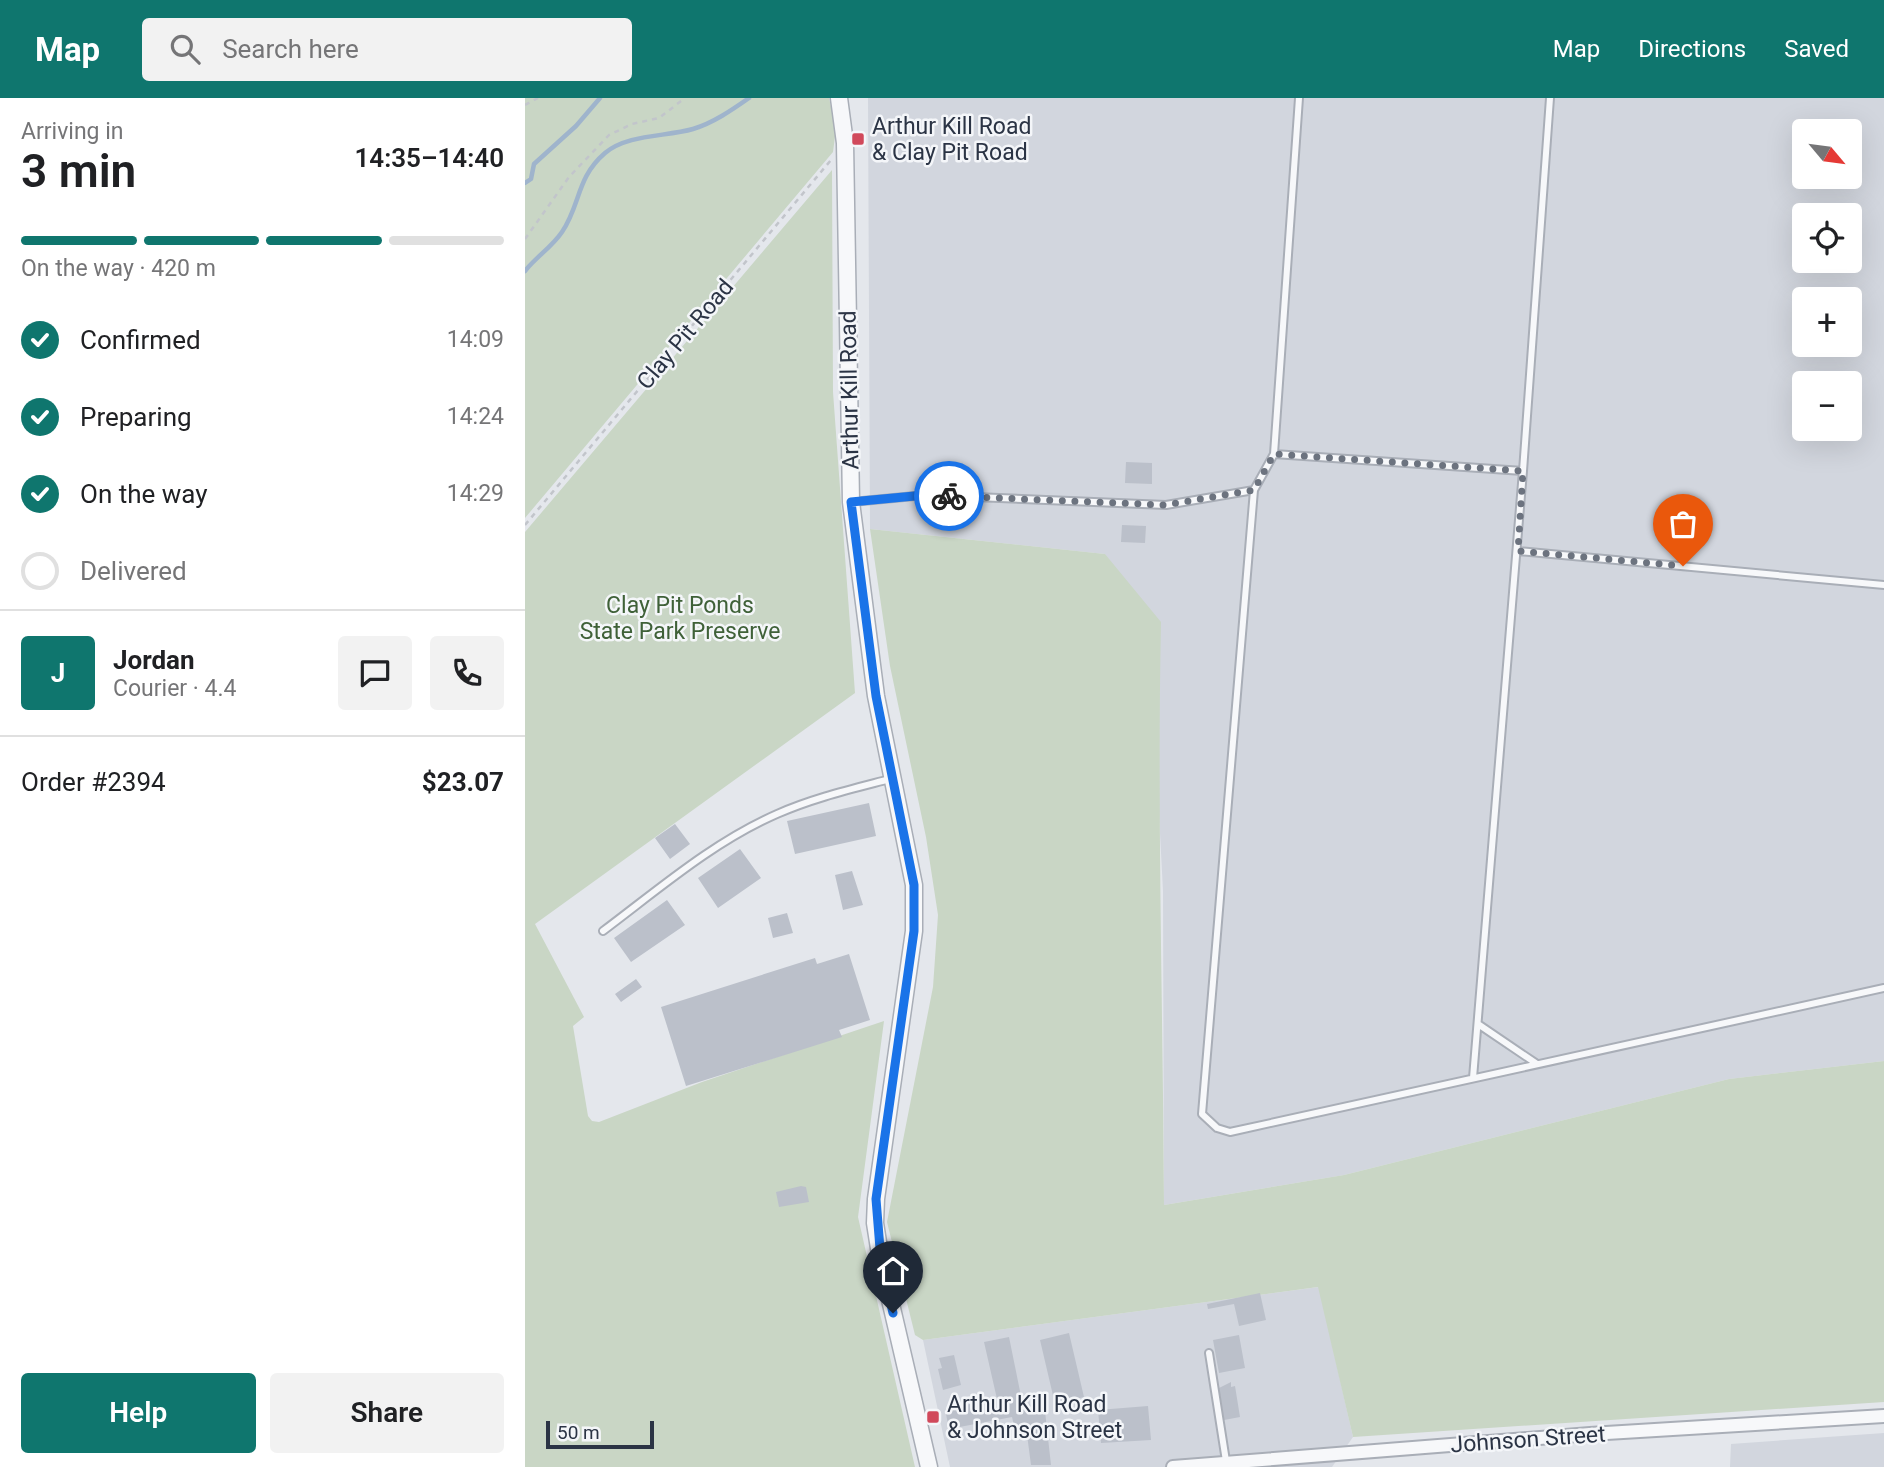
<!DOCTYPE html>
<html lang="en">
<head>
<meta charset="utf-8">
<style>
  body { margin:0; font-family:Roboto,sans-serif; background:#f2f2f2; color:#202124; height:100vh; display:flex; flex-direction:column; font-size:26px; white-space:nowrap }
  * { box-sizing:border-box; margin:0 }
  p { font-size:23px; color:#757577 }
  .icon { flex:none; width:38px; height:38px; fill:none; stroke:currentColor; stroke-width:2; stroke-linecap:round; stroke-linejoin:round }
  .map { position:relative; flex:1; overflow:hidden }
  .sheet { display:flex; flex-direction:column; background:#fff; width:525px }
  .sheet>* { flex:none }
  .needle { width:46px; rotate:119deg }
  .fabs { position:absolute; left:1267px; top:21px; display:grid; gap:14px }
  .fabs a { display:grid; place-items:center; width:70px; height:70px; border-radius:7px; background:#fff; box-shadow:0 7px 28px #0002; font-size:35px }
  .scale { position:absolute; left:21px; bottom:18px; width:108px; box-sizing:border-box; padding-left:7px; border:4px solid #2b3445; border-top:0; font-size:19px; line-height:24px; white-space:nowrap; color:#2b3445; -webkit-text-stroke:5px #f4f6f9; paint-order:stroke }
  .pin { position:absolute; display:grid; place-items:center; width:60px; height:60px; color:#fff; margin:-72px -30px; border-radius:50% 50% 50% 0; rotate:-45deg; box-shadow:0 0 7px #0007 }
  .pin .icon { rotate:45deg }
  .courier { position:absolute; display:grid; place-items:center; width:70px; height:70px; margin:-35px; border:5px solid #1a73e8; border-radius:50%; background:#fff; color:#222; box-shadow:0 2px 9px #0007 }
  .summary em { font-style:normal; font-weight:600 }
  .summary div { display:flex; flex-direction:column-reverse }
  .summary { display:flex; align-items:center; justify-content:space-between; height:119px; padding:0 21px }
  h1 { font-size:46px; font-weight:600; line-height:52px }
  .bar { display:grid; grid-template-columns:repeat(4,1fr); gap:10px 7px; align-content:center; height:84px; padding:0 21px }
  .bar i { height:9px; border-radius:5px; background:#e0e0e0 }
  .bar .active { background:#0f766e }
  .bar p { grid-column:span 4 }
  .line { display:flex; align-items:center; gap:18px; padding:0 21px; border-top:2px solid #e0e0e0 }
  .line div { flex:1 }
  .round { display:grid; place-items:center; flex:none; width:74px; height:74px; border-radius:7px; background:#f2f2f2 }
  ol { padding:0 21px; list-style:none }
  li { display:flex; align-items:center; gap:21px; height:77px }
  li p { margin-inline-start:auto }
  li .icon { padding:7px; border-radius:50%; background:#0f766e; color:#fff; stroke-width:4 }
  li:last-child { color:#757577 }
  li i { width:38px; height:38px; border:4px solid #e0e0e0; border-radius:50% }
  .cta { display:flex; gap:14px; margin-top:auto; padding:14px 21px }
  .cta a { flex:1; height:80px; border-radius:7px; background:#0f766e; color:#fff; font-size:28px; font-weight:600; line-height:80px; text-align:center }
  .cta a+a { background:#f2f2f2; color:#202124 }
  header { display:flex; align-items:center; gap:42px; box-sizing:border-box; height:98px; padding:0 35px; background:#0f766e; color:#fff }
  header strong { font-size:33px }
  nav { display:flex; gap:38px; margin-inline-start:auto; font-size:24px }
  .search { width:490px; height:63px; background:#f2f2f2; display:flex; align-items:center; gap:18px; box-sizing:border-box; padding:0 24px; border-radius:7px; color:#757577; font-size:26px }
  main { display:flex; flex:1; min-height:0 }
  .map>svg:first-child { display:block }
  .built { fill:#d2d6de; fill-rule:evenodd }
  .green { fill:#c9d6c5 }
  .lines { fill:none; stroke-linecap:round; stroke-linejoin:round }
  .stream { stroke:#9fb4cc; stroke-width:4.5 }
  .building { fill:#bbc0ca }
  .service-casing { stroke:#a9aeb7; stroke-width:10 }
  .minor-casing { stroke:#a9aeb7; stroke-width:16 }
  .tertiary-casing { stroke:#a9aeb7; stroke-width:19 }
  .path { stroke:#c2c5cb; stroke-width:2.5; stroke-dasharray:5 5; stroke-linecap:butt }
  .service { stroke:#f7f8fa; stroke-width:6 }
  .minor { stroke:#f7f8fa; stroke-width:12 }
  .tertiary { stroke:#f7f8fa; stroke-width:16 }
  .done { stroke:#6c737f; stroke-width:7; stroke-dasharray:0 12.6 }
  .route { stroke:#1a73e8; stroke-width:9 }
  .poi-dot { fill:#d1495b; stroke:#f4f6f9; stroke-width:2.5 }
  .labels { text-anchor:middle; stroke-width:5; stroke-linejoin:round; paint-order:stroke }
  .poi-label { font-size:23px; fill:#2b3445; stroke:#f4f6f9; text-anchor:start }
  .street-label { font-size:23px; fill:#2b3445; stroke:#f4f6f9 }
  .park-label { font-size:23px; fill:#3f6138; stroke:#f4f6f9 }
</style>
</head>
<body>
<header>
<strong>Map</strong>
<div class="search"><svg class="icon" aria-label="search" viewBox="0 0 24 24"><circle cx="10" cy="10" r="6"/><path d="M15 15l6 6"/></svg>Search here</div>
<nav><a>Map</a><a>Directions</a><a>Saved</a></nav>
</header>
<main>
<section class="sheet">
<div class="summary"><div><h1>3 min</h1><p>Arriving in</p></div><em>14:35–14:40</em></div>
<div class="bar"><i class="active"></i><i class="active"></i><i class="active"></i><i></i><p>On the way · 420 m</p></div>
<ol>
<li><svg class="icon" aria-label="check" viewBox="0 0 24 24"><path d="M5 12l5 5 9-10"/></svg>Confirmed<p>14:09</p></li>
<li><svg class="icon" aria-label="check" viewBox="0 0 24 24"><path d="M5 12l5 5 9-10"/></svg>Preparing<p>14:24</p></li>
<li><svg class="icon" aria-label="check" viewBox="0 0 24 24"><path d="M5 12l5 5 9-10"/></svg>On the way<p>14:29</p></li>
<li><i></i>Delivered</li>
</ol>
<div class="line" style="height:126px"><b class="round" style="background:#0f766e;color:#fff">J</b><div><b>Jordan</b><p>Courier · 4.4</p></div><a class="round"><svg class="icon" aria-label="chat" viewBox="0 0 24 24"><path d="M4 5h16v11H9l-5 4z"/></svg></a><a class="round"><svg class="icon" aria-label="phone" viewBox="0 0 24 24"><path d="M5 4h4l2 5-3 2q2 4 5 5l2-3 5 2v4C11 20 4 13 5 4z"/></svg></a></div>
<div class="line" style="height:91px"><div>Order #2394</div><b>$23.07</b></div>
<div class="cta"><a>Help</a><a>Share</a></div>
</section>
<div class="map">
<svg width="1359" height="1369" viewBox="0 0 1359 1369">
  <rect width="100%" height="100%" fill="#e4e7ec"/>
  <path class="built" d="M343 0H1359V963L1204 981 819 1077 639 1107 638 793 633 697 580 456 345 431ZM1279 33H1325V79H1279ZM1279 117H1325V163H1279ZM1279 201H1325V247H1279ZM1279 285H1325V331H1279Z
    M794 1189 828 1339 807 1369H425L398 1242Z
    M1359 1335V1369H1205L1206 1346Z"/>
  <path class="green" d="M0 0H304L311 31 308 54 0 420Z
    M307 72 308 294 330 595 10 826 59 919 48 928 63 1018 67 1023 74 1024 177 984 359 923 333 1119 390 1369H0V434Z
    M345 431 580 456 636 524C632 718 638 913 639 1107L819 1077 1204 981 1359 963V1304L828 1339 793 1189 398 1242 390 1237 362 1124 408 889 413 817 401 739 365 568Z"/>
  <g class="lines">
    <path class="stream" d="M0 85 6 81 9 66 51 28 75 0
      M0 173C11 159 27 149 37 134 56 106 51 80 80 55 103 36 140 39 168 31 188 25 207 12 224 0"/>
  </g>
  <path class="building" d="M601 364 627 365V386L600 385Z
    M597 427 621 428 620 445 596 444Z
    M344 705 351 738 270 756 262 723Z
    M150 726 165 746 145 761 130 740Z
    M215 751 236 780 193 810 173 780Z
    M327 773 338 807 318 812 310 777Z
    M142 802 160 827 106 864 89 840Z
    M262 815 268 835 248 840 243 820Z
    M324 856 345 922 314 932 317 939 161 988 136 909 290 860 292 866Z
    M111 881 117 889 96 904 90 896Z
    M276 1088 281 1089 284 1104 254 1109 251 1094Z
    M735 1195 741 1222 714 1228 709 1206 683 1211 682 1206Z
    M544 1235 559 1299 530 1306 515 1242Z
    M714 1237 720 1270 694 1275 688 1242Z
    M484 1239 498 1308 519 1304 526 1367H506L501 1329 490 1332 487 1319 424 1331 420 1311 472 1301 459 1244Z
    M429 1257 436 1287 418 1292 413 1271 417 1270 414 1260Z
    M706 1284V1289L710 1288 715 1319 699 1322 694 1290Z
    M623 1308 626 1342 576 1345 573 1312Z"/>
  <g class="lines">
    <defs>
      <path id="service" d="M774 0 749 356 729 392 677 1016 692 1030 705 1034 1359 890
        M749 356 998 373 1025 0
        M327 404 400 397 641 407 729 392
        M993 453 1359 487
        M78 833C134 791 188 744 252 716 288 700 327 691 365 681
        M953 926 1012 966
        M948 980 998 373
        M684 1255 701 1363"/>
      <path id="minor" d="M648 1369 1065 1336 1359 1318"/>
      <path id="tertiary" d="M314 0 320 45 326 404 351 598 389 787V833L351 1101 350 1125 356 1163 404 1369"/>
    </defs>
    <use href="#service" class="service-casing"/>
    <use href="#minor" class="minor-casing"/>
    <use href="#tertiary" class="tertiary-casing"/>
    <path class="path" d="M0 7 13 0
      M0 141 44 79 84 37 107 26 134 20 160 0
      M0 427 306 62"/>
    <use href="#service" class="service"/>
    <use href="#minor" class="minor"/>
    <use href="#tertiary" class="tertiary"/>
  </g>
  <g class="lines">
    <path class="done" d="M424 398 640 407 729 392 749 356 998 373 993 453 1158 468"/>
    <path class="route" d="M368 1215 356 1163 351 1101 389 833V787L351 598 326 404 400 397 424 398"/>
  </g>
  <g class="poi-dot">
    <rect x="326" y="34" width="14" height="14" rx="3.5"/>
    <rect x="401" y="1312" width="14" height="14" rx="3.5"/>
  </g>
  <g class="labels">
    <g class="poi-label">
      <text x="347" y="36">Arthur Kill Road<tspan x="347" dy="26">&amp; Clay Pit Road</tspan></text>
      <text x="422" y="1314">Arthur Kill Road<tspan x="422" dy="26">&amp; Johnson Street</tspan></text>
    </g>
    <g class="street-label">
      <text transform="translate(160 236) rotate(-50)" y="8">Clay Pit Road</text>
      <text transform="translate(324 292) rotate(-91)" y="8">Arthur Kill Road</text>
      <text transform="translate(1003 1341) rotate(-4)" y="8">Johnson Street</text>
    </g>
    <g class="park-label">
      <text x="155" y="515">Clay Pit Ponds<tspan x="155" dy="26">State Park Preserve</tspan></text>
    </g>
  </g>
</svg>
<div class="fabs">
<a><svg class="needle" viewBox="-14 -14 28 28"><path d="M0-13l5 13h-10z" fill="#e53935"/><path d="M0 13l5-13h-10z" fill="#757577"/></svg></a>
<a><svg class="icon" aria-label="locate" viewBox="0 0 24 24"><circle cx="12" cy="12" r="6"/><path d="M12 2v4M12 18v4M2 12h4M18 12h4"/></svg></a>
<a>+</a>
<a>−</a>
</div>
<div class="scale">50 m</div>
<div class="pin" style="left:1158px;top:468px;background:#ea580c"><svg class="icon" aria-label="bag" viewBox="0 0 24 24"><path d="M5 8h14l-1 12H6zM9 8a3 3 0 0 1 6 0"/></svg></div>
<div class="pin" style="left:368px;top:1215px;background:#1f2937"><svg class="icon" aria-label="home" viewBox="0 0 24 24"><path d="M3 11l9-7 9 7M6 9v11h12V9"/></svg></div>
<div class="courier" style="left:424px;top:398px"><svg class="icon" aria-label="bike" viewBox="0 0 24 24"><circle cx="6" cy="16" r="4"/><circle cx="18" cy="16" r="4"/><path d="M6 16l4-8h5l3 8M10 8l3 8H6M13 5h3"/></svg></div>
</div>
</main>
</body>
</html>
